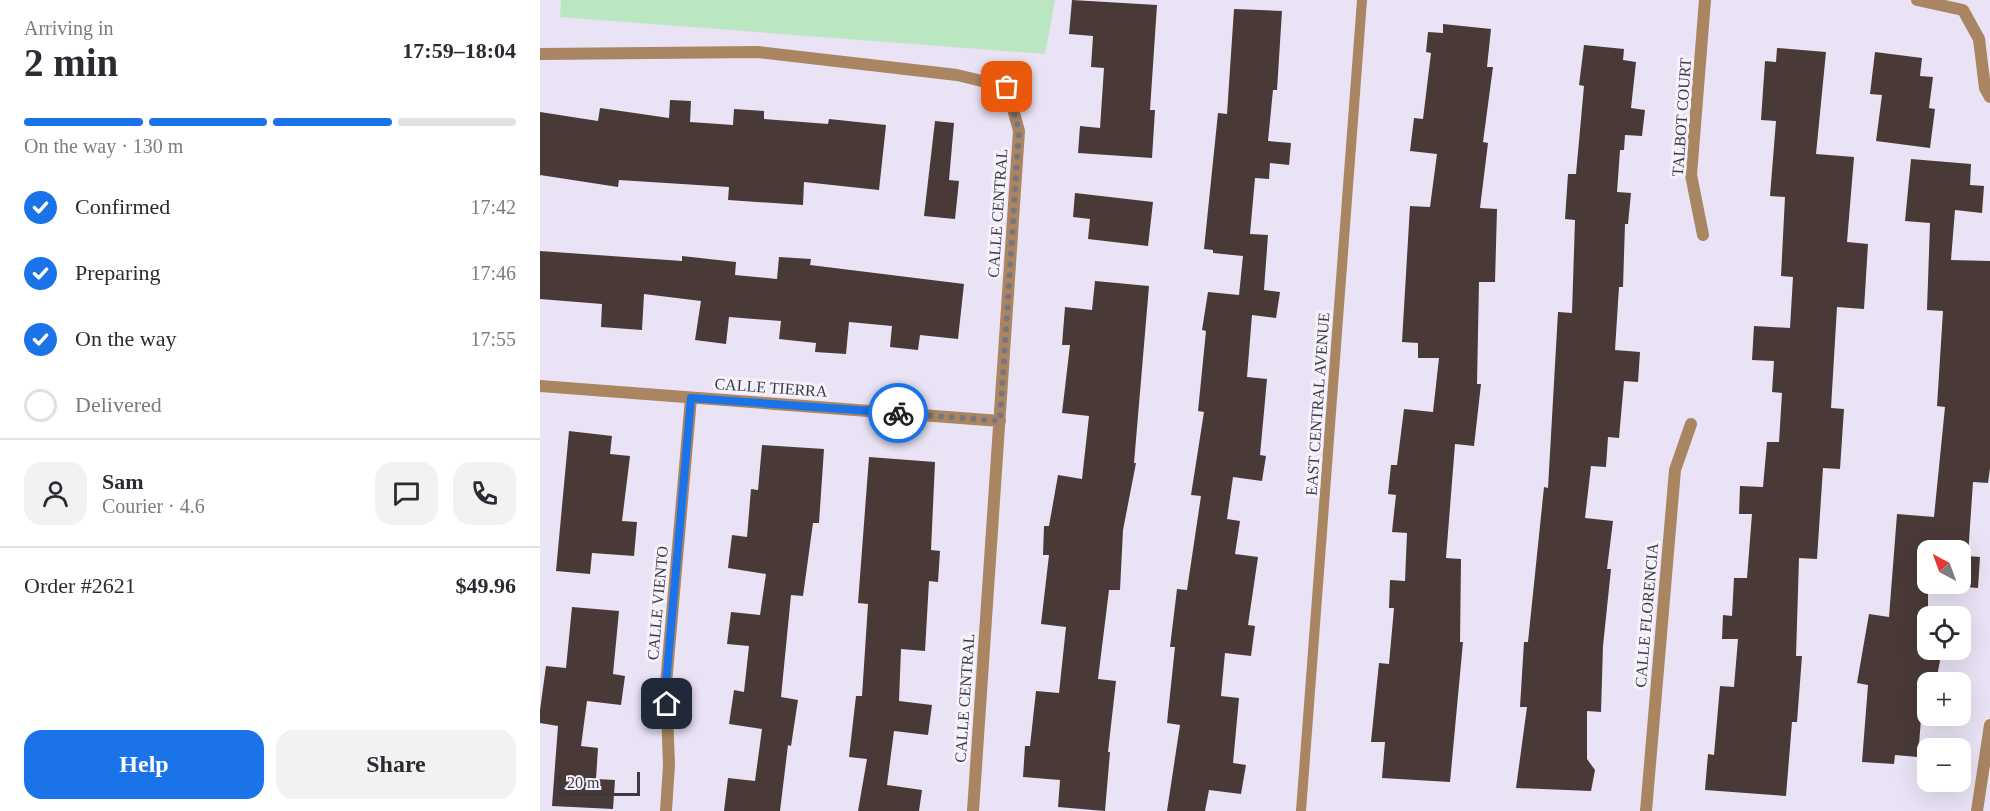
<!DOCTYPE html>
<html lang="en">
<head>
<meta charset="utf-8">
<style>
  body { margin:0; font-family:Georgia,serif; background:#f2f2f3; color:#2b2b33; height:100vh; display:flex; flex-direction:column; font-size:22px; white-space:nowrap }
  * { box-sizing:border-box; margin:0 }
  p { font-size:20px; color:#7c7c81 }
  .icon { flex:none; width:33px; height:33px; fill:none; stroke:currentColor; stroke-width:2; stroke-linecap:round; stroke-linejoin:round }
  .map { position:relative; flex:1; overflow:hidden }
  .drawer { display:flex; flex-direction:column; background:#fff; width:540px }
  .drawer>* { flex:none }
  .needle { width:39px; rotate:319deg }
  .tools { position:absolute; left:1377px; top:540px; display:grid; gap:12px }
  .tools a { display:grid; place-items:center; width:54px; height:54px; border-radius:12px; background:#fff; box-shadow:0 6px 24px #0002; font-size:30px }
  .scale { position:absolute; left:18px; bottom:15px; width:82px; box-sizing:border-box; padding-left:6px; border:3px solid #3c3a41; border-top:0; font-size:16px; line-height:21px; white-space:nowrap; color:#3c3a41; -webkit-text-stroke:4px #f5f2fd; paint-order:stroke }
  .pin { position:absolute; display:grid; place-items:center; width:51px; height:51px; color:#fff; margin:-26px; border-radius:12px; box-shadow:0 3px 9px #0006 }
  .courier { position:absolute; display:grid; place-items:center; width:60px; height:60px; margin:-30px; border:4px solid #1a73e8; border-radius:50%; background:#fff; color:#222; box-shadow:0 2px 8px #0007 }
  .overview em { font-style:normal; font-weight:800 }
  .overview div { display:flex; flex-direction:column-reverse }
  .overview { display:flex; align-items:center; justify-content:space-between; height:102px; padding:0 24px }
  h1 { font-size:39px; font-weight:800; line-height:45px }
  .bar { display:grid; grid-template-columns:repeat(4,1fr); gap:9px 6px; align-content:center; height:72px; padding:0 24px }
  .bar i { height:8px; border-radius:4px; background:#e1e1e2 }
  .bar .active { background:#1a73e8 }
  .bar p { grid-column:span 4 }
  .line { display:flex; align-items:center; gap:15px; padding:0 24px; border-top:2px solid #e1e1e2 }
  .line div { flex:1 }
  .round { display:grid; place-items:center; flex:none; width:63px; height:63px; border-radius:18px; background:#f2f2f3 }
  ol { padding:0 24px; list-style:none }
  li { display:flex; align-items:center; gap:18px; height:66px }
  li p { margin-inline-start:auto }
  li .icon { padding:6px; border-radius:50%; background:#1a73e8; color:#fff; stroke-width:4 }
  li:last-child { color:#7c7c81 }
  li i { width:33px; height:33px; border:3px solid #e1e1e2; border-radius:50% }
  .button { display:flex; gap:12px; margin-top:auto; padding:12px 24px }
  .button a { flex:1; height:69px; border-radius:18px; background:#1a73e8; color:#fff; font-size:24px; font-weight:800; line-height:69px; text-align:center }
  .button a+a { background:#f2f2f3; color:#2b2b33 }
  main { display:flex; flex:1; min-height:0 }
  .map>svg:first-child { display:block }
  .green { fill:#bbe6c2 }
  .building { fill:#4a3a37; fill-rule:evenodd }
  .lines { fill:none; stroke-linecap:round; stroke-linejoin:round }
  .service { stroke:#aa8562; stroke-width:10 }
  .minor { stroke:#aa8562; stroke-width:12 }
  .done { stroke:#797580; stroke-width:6; stroke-dasharray:0 10.8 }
  .route { stroke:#1a73e8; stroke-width:8 }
  .labels { text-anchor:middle; stroke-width:6; stroke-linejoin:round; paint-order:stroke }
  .street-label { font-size:16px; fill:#3c3a41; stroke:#f5f2fd }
</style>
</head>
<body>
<main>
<section class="drawer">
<div class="overview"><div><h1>2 min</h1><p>Arriving in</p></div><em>17:59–18:04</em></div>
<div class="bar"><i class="active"></i><i class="active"></i><i class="active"></i><i></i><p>On the way · 130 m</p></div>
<ol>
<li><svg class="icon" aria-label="check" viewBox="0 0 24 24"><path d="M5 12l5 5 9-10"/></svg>Confirmed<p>17:42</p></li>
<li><svg class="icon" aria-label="check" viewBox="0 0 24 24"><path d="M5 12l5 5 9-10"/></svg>Preparing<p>17:46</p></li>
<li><svg class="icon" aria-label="check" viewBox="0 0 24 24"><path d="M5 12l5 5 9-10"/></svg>On the way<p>17:55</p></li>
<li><i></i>Delivered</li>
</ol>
<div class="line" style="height:108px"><a class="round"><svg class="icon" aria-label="person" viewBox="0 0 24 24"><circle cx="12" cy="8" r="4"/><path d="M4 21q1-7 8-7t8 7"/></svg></a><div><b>Sam</b><p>Courier · 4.6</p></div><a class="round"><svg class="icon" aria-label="chat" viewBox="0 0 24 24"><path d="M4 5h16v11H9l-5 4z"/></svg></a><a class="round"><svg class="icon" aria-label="phone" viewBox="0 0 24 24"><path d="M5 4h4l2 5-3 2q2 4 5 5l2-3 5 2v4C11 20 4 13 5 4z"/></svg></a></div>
<div class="line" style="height:78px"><div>Order #2621</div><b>$49.96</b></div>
<div class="button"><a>Help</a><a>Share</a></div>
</section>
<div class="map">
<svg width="1450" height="811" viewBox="0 0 1450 811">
  <rect width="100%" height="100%" fill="#e9e3f5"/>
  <path class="green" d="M21 0H515L505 54 20 17Z"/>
  <path class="building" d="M532 0 617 5 610 110H615L612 158 538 153 540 126 560 128 564 68 551 67 553 36 529 34Z
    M694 9 742 11 737 90H733L728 141 751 143 749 165 730 163 729 179 715 178 710 234 728 235 724 290 740 292 736 318 712 315 707 377 727 379 720 455 726 456 722 481 693 477 687 519 700 521 695 554 718 557 708 625 715 626 711 656 685 653 681 696 699 698 693 763 706 765 701 794 669 790 665 811H627L640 725 627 723 635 647H630L637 589 647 590 661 496 651 495 664 412 658 411 666 331 662 330 668 292 699 295 703 256 673 253V250L664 249 678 113 687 114Z
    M903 24 951 29 947 67H953L943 142 948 143 940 208 957 209 955 282H939L937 384H941L934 446 915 444 906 558 921 559 920 642H923L910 782 842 778 845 742H831L839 663 849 664 854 608H849L850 580 865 581 867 533 852 532 856 495 848 494 851 465H857L864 409 893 412 899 358H878V343L862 342 870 206 890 207 897 154 870 151 874 118 883 119 891 53 886 52 888 32 903 33Z
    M1044 45 1084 49 1083 60 1096 62 1091 108 1105 110 1102 136 1085 135 1084 150H1080L1077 192 1091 193 1088 224H1085L1083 287H1079L1075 350 1100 352 1098 382 1084 381 1079 438 1068 437 1066 467 1051 466 1045 518 1073 521 1067 569H1071L1063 646 1061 712 1047 711V759L1055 770 1051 791 976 788 987 707H980L984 642H988L1004 487 1008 488 1018 312 1032 313 1035 220 1025 219 1028 174H1036L1044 86 1039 85Z
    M1237 48 1286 52 1276 154 1314 157 1307 242 1328 244 1324 309 1297 307 1291 408 1304 409 1300 469 1283 468 1277 559 1259 558 1256 656H1262L1257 722H1252L1246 796 1165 790 1168 754 1174 755 1180 686 1194 687 1198 639H1182L1183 615 1192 616 1194 578H1207L1212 514H1199L1200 486 1223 487 1227 442H1239L1242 393 1232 392 1234 361 1212 360 1214 326 1250 328 1253 277 1241 276 1245 197 1230 196 1236 121 1221 120 1225 61 1236 62Z
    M1335 52 1382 58 1380 76 1393 77 1389 108 1395 109 1390 148 1336 141 1342 95 1330 94Z
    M130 100 151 101 150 122 193 125 194 109 224 111V119L288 124 289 119 346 125 339 190 264 182 263 205 188 200 189 187 79 180 78 187 0 175V112L58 121 60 108 129 118Z
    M395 121 414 123 409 180 419 181 415 219 384 216Z
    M1371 159 1431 164 1430 185 1444 186 1442 213 1415 210 1411 260 1450 261V468L1448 483 1433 482 1428 556 1440 557 1438 588 1388 584V650H1402L1396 682H1388V695L1383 694 1378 757 1355 755 1354 764 1322 762 1328 685 1317 683 1329 614 1349 617 1357 514 1394 517 1405 407 1397 406 1403 311 1387 310 1390 223 1365 221ZM1388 550H1420V584H1388Z
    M535 193 613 202 608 246 548 239 550 219 533 217Z
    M0 251 142 261V256L196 262 195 275 237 279 239 257 271 259 270 265 424 284 418 339 380 335 378 350 350 347 352 326 309 322 306 354 275 352 276 343 239 339 241 321 189 317 186 344 155 340 161 301 104 294 102 330 61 327 62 304 0 299Z
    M555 281 609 286 594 463H596L583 530 580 590H569L558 679 576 681 568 752H570L565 811 518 807 520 780 483 777 485 746H490L496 691 519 693 526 627 501 624 509 555H503L504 526H509L518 475 542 479 549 416 522 413 530 345H522L525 307 552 310Z
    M29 431 72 436 70 454 90 456 82 521 97 522 94 556 52 553 50 574 16 571Z
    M222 445 284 449 279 523H273L263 596 251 595 241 697 258 700 251 746 248 745 240 811H184L188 778 215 781 222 729 189 724 194 690 204 692 209 646 187 644 191 612 220 615 226 574 188 568 192 535 207 537 211 489 218 490Z
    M329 457 395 462 391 550 400 551 398 582 389 581 385 651 361 649 359 701 392 705 388 735 354 731 347 785 382 790 379 811H318L327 759 309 757 316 696H322L328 604 318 603Z
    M32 607 79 611 73 674 85 676 81 705 47 701 41 746 58 748 56 779 75 780 73 809 12 806 18 726 0 723V710L6 666 26 668Z"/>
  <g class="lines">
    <path class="service" d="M761 811 822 0"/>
    <path class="minor" d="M1377 0 1423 10 1439 39 1445 88 1450 97
      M0 54 218 52 417 75 467 87 479 131 433 811
      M1163 235 1151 175 1165 0
      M0 386 460 421
      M126 811 129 765 126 684 151 398
      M1106 811 1135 470 1151 424
      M1437 811 1450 725"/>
  </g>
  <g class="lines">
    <path class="done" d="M358 413 460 421 479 131 467 87"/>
    <path class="route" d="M127 704 126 684 151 398 358 413"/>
  </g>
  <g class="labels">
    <g class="street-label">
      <text transform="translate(1141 117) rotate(-86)" y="6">TALBOT COURT</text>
      <text transform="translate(457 213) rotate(-86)" y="6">CALLE CENTRAL</text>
      <text transform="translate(231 387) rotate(4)" y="6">CALLE TIERRA</text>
      <text transform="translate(777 404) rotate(-86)" y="6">EAST CENTRAL AVENUE</text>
      <text transform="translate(117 603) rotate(-85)" y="6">CALLE VIENTO</text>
      <text transform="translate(1106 615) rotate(-85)" y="6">CALLE FLORENCIA</text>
      <text transform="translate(424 698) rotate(-86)" y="6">CALLE CENTRAL</text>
    </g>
  </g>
</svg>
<div class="tools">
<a><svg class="needle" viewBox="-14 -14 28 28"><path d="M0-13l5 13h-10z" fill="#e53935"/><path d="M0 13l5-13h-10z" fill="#7c7c81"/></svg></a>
<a><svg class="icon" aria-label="locate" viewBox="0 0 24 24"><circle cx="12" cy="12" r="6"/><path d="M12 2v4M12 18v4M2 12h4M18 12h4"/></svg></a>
<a>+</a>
<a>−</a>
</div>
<div class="scale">20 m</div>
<div class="pin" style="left:467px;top:87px;background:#ea580c"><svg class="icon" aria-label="bag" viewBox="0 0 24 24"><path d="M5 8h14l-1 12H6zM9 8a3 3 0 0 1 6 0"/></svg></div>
<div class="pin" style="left:127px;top:704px;background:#1f2937"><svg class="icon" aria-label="home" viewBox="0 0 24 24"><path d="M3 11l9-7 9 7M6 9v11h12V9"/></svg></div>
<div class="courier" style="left:358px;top:413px"><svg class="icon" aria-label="bike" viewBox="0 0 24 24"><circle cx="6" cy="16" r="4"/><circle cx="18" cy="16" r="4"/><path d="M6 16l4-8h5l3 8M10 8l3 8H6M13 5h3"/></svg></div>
</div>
</main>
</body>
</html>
